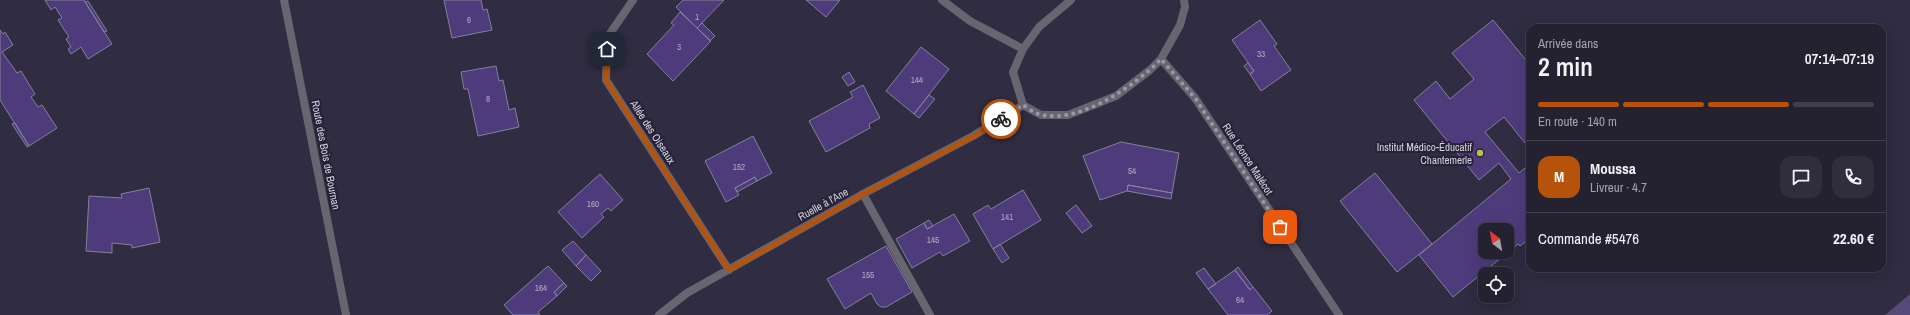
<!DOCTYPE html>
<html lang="fr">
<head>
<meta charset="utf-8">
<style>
  body { margin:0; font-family:"Archivo Narrow",sans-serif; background:#302e3d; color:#f1f3f6; height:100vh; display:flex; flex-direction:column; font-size:15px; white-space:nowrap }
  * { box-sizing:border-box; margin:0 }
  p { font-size:13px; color:#a3a3ab }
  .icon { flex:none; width:22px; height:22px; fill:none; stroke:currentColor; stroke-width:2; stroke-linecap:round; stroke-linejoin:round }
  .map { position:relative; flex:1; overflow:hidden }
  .sheet { position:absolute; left:1526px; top:24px; width:360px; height:248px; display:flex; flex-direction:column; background:#242131; border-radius:12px; box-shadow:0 4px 16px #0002,0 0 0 1px #413e4d }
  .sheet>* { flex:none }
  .needle { width:26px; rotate:329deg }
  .controls { position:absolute; left:1478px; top:223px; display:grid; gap:8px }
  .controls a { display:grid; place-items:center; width:36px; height:36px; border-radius:8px; background:#242131; box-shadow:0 4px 16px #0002,0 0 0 1px #413e4d; font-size:20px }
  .pin { position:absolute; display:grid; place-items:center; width:34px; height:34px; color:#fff; margin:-17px; border-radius:8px; box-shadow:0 2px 6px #0006 }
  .courier { position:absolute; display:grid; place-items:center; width:40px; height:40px; margin:-20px; border:3px solid #b45309; border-radius:50%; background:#fff; color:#222; box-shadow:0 1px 5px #0007 }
  .summary em { font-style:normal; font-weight:600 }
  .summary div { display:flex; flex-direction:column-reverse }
  .summary { display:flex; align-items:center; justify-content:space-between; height:68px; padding:0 12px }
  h1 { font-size:26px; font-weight:600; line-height:30px }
  .bar { display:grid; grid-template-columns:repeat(4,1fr); gap:6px 4px; align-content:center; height:48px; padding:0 12px }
  .bar i { height:5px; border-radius:3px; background:#413e4d }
  .bar .on { background:#b45309 }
  .bar p { grid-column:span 4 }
  .line { display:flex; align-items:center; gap:10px; padding:0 12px; border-top:1px solid #413e4d }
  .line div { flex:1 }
  .round { display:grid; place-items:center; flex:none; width:42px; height:42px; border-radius:12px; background:#302e3d }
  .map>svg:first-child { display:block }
  .green { fill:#554a79 }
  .building { fill:#4d3b7b; stroke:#85809a; fill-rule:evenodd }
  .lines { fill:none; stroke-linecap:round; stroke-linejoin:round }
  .service { stroke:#676570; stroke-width:8 }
  .minor { stroke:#676570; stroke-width:8 }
  .tertiary { stroke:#676570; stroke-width:8 }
  .done { stroke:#9b98a8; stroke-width:4; stroke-dasharray:0 7.2 }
  .route { stroke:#b45309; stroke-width:5 }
  .poi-dot { fill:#b7c148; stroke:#272237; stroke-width:1.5 }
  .labels { text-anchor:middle; stroke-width:4; stroke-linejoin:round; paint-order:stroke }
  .number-label { font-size:9px; fill:#b3acc7 }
  .street-label { font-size:11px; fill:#d5d2e0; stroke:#272237 }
  .poi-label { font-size:11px; fill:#d5d2e0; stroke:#272237; text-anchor:end }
</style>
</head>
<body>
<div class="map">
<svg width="1910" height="315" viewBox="0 0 1910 315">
  <rect width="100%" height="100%" fill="#302c41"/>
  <path class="green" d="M1910 294V315H1885Z"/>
  <path class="building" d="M45 0H84L112 44 88 59 81 47 71 54 68 49 71 47 66 39 69 37 58 20 62 18 55 7 51 10Z
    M444 0H481L483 10 487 9 492 30 452 38Z
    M683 0H724L697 28 676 7Z
    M806 0H840L826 17Z
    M88 1 107 31 104 32 85 2Z
    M680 12 711 41 673 81 647 54 674 25 671 23Z
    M1260 20 1277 44 1274 46 1291 70 1261 91 1250 74 1254 71 1232 40Z
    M1493 20 1530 65V139L1525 143 1504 117 1485 132 1519 173 1530 164V238L1520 246 1518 244 1453 297 1419 255 1511 179 1499 163 1479 180 1414 100 1436 81 1450 99 1474 79 1452 53ZM1485 230H1507V252H1485Z
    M702 23 715 36 710 41 697 28Z
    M0 30 3 34 5 32 13 45 2 52 17 73 21 71 35 94 31 97 38 107 42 105 57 128 29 146 0 100Z
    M921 47 949 69 914 114 886 91Z
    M1248 63 1254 71 1250 74 1244 66Z
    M496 66 499 81 503 80 509 110 515 108 519 127 478 136 468 89H464L461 72Z
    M849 72 855 82 848 86 842 77Z
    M863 85 880 118 869 124 870 128 826 152 809 121 853 97 850 92Z
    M929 95 935 99 919 118 914 114Z
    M15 123 29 146 27 147 12 124Z
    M753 136 772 173 757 181 755 177 735 188 739 195 726 202 705 161Z
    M1121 142 1179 153 1172 193 1128 185 1127 191 1100 200 1083 156Z
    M1375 173 1432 244 1397 272 1340 201Z
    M600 174 623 200 611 211 608 208 601 214 604 217 582 238 558 212Z
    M755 177 757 181 737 192 735 188Z
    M1128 185 1172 193 1171 199 1127 191Z
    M149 188 160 242 132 248V245L112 243V253L86 251 89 196 122 198 121 194Z
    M1023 190 1041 220 993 249 973 214 988 205 991 209Z
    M1076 205 1092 226 1082 233 1066 213Z
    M954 214 970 241 943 256 940 252 912 268 896 239 924 223 927 229Z
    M929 220 933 226 927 229 924 223Z
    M573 241 586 255 576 266 562 250Z
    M1000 244 1009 258 1002 263 993 249Z
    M886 246 912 292 886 307H881L877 304 871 293 845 309 827 279Z
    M586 255 601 271 591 281 576 266Z
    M548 266 564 283 554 292 557 296 538 312 540 315H513L504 305Z
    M1238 267 1253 287 1250 290 1235 270Z
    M1204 268 1216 284 1208 289 1196 273Z
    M1235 270 1250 290 1253 287 1272 311 1267 315H1228L1208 289Z
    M564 283 567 286 557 296 554 292Z"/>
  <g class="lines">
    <path class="service" d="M863 194 930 315"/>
    <path class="minor" d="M633 0 607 38 606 80 729 270
      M942 0 970 21 1023 49
      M1071 0 1039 27 1023 49 1013 72 1023 105 1041 115H1068L1116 96 1150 70 1161 59 1180 25 1185 7 1184 0
      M1161 59 1195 98 1339 315
      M659 315 687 293 863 194 973 136 1023 105"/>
    <path class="tertiary" d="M284 0 346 315"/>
  </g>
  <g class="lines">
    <path class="done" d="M1001 119 1023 105C1028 108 1035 114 1042 115 1081 123 1135 86 1161 59L1195 98 1280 227"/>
    <path class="route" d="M607 49 606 80 729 270 863 194 974 136 1001 119"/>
  </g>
  <circle class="poi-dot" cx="1480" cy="153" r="4"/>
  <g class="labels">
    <g class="number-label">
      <text x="697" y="20">1</text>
      <text x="469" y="23">6</text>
      <text x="679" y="50">3</text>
      <text x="1261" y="57">33</text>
      <text x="917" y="83">144</text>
      <text x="488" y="102">8</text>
      <text x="739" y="170">152</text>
      <text x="1132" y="174">54</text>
      <text x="593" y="207">160</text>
      <text x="1007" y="220">141</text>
      <text x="933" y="243">145</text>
      <text x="868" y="278">155</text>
      <text x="541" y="291">164</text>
      <text x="1240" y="303">64</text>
    </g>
    <g class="street-label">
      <text transform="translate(653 132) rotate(57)" y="4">Allée des Oiseaux</text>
      <text transform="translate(326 155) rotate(79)" y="4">Route des Bois de Bournan</text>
      <text transform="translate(1248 159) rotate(57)" y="4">Rue Léonce Malécot</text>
      <text transform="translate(823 204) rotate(-29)" y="4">Ruelle à l'Ane</text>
    </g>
    <g class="poi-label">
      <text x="1472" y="151">Institut Médico-Éducatif<tspan x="1472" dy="13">Chantemerle</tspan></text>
    </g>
  </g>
</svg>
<div class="controls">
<a><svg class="needle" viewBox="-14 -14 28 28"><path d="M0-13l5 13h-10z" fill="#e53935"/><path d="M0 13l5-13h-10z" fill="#a3a3ab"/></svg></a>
<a><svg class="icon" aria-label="locate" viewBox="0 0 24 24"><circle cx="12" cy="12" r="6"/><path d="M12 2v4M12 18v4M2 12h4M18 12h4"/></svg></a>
</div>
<div class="pin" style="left:1280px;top:227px;background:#ea580c"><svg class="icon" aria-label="bag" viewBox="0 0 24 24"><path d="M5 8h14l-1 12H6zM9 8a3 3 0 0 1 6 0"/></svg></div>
<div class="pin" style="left:607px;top:49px;background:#1f2937"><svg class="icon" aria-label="home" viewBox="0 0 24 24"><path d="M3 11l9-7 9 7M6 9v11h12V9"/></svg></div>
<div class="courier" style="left:1001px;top:119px"><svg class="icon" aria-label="bike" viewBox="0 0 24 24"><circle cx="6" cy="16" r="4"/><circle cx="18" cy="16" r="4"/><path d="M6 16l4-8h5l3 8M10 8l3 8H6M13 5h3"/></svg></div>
<section class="sheet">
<div class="summary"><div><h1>2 min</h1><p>Arrivée dans</p></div><em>07:14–07:19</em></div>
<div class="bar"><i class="on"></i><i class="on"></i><i class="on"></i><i></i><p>En route · 140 m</p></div>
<div class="line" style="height:72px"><b class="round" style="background:#b45309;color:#fff">M</b><div><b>Moussa</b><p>Livreur · 4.7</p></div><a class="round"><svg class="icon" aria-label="chat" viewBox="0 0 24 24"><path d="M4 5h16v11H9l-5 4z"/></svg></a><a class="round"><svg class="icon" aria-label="phone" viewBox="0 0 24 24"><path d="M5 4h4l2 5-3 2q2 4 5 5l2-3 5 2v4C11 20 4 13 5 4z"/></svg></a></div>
<div class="line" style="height:52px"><div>Commande #5476</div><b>22.60 €</b></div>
</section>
</div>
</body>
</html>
